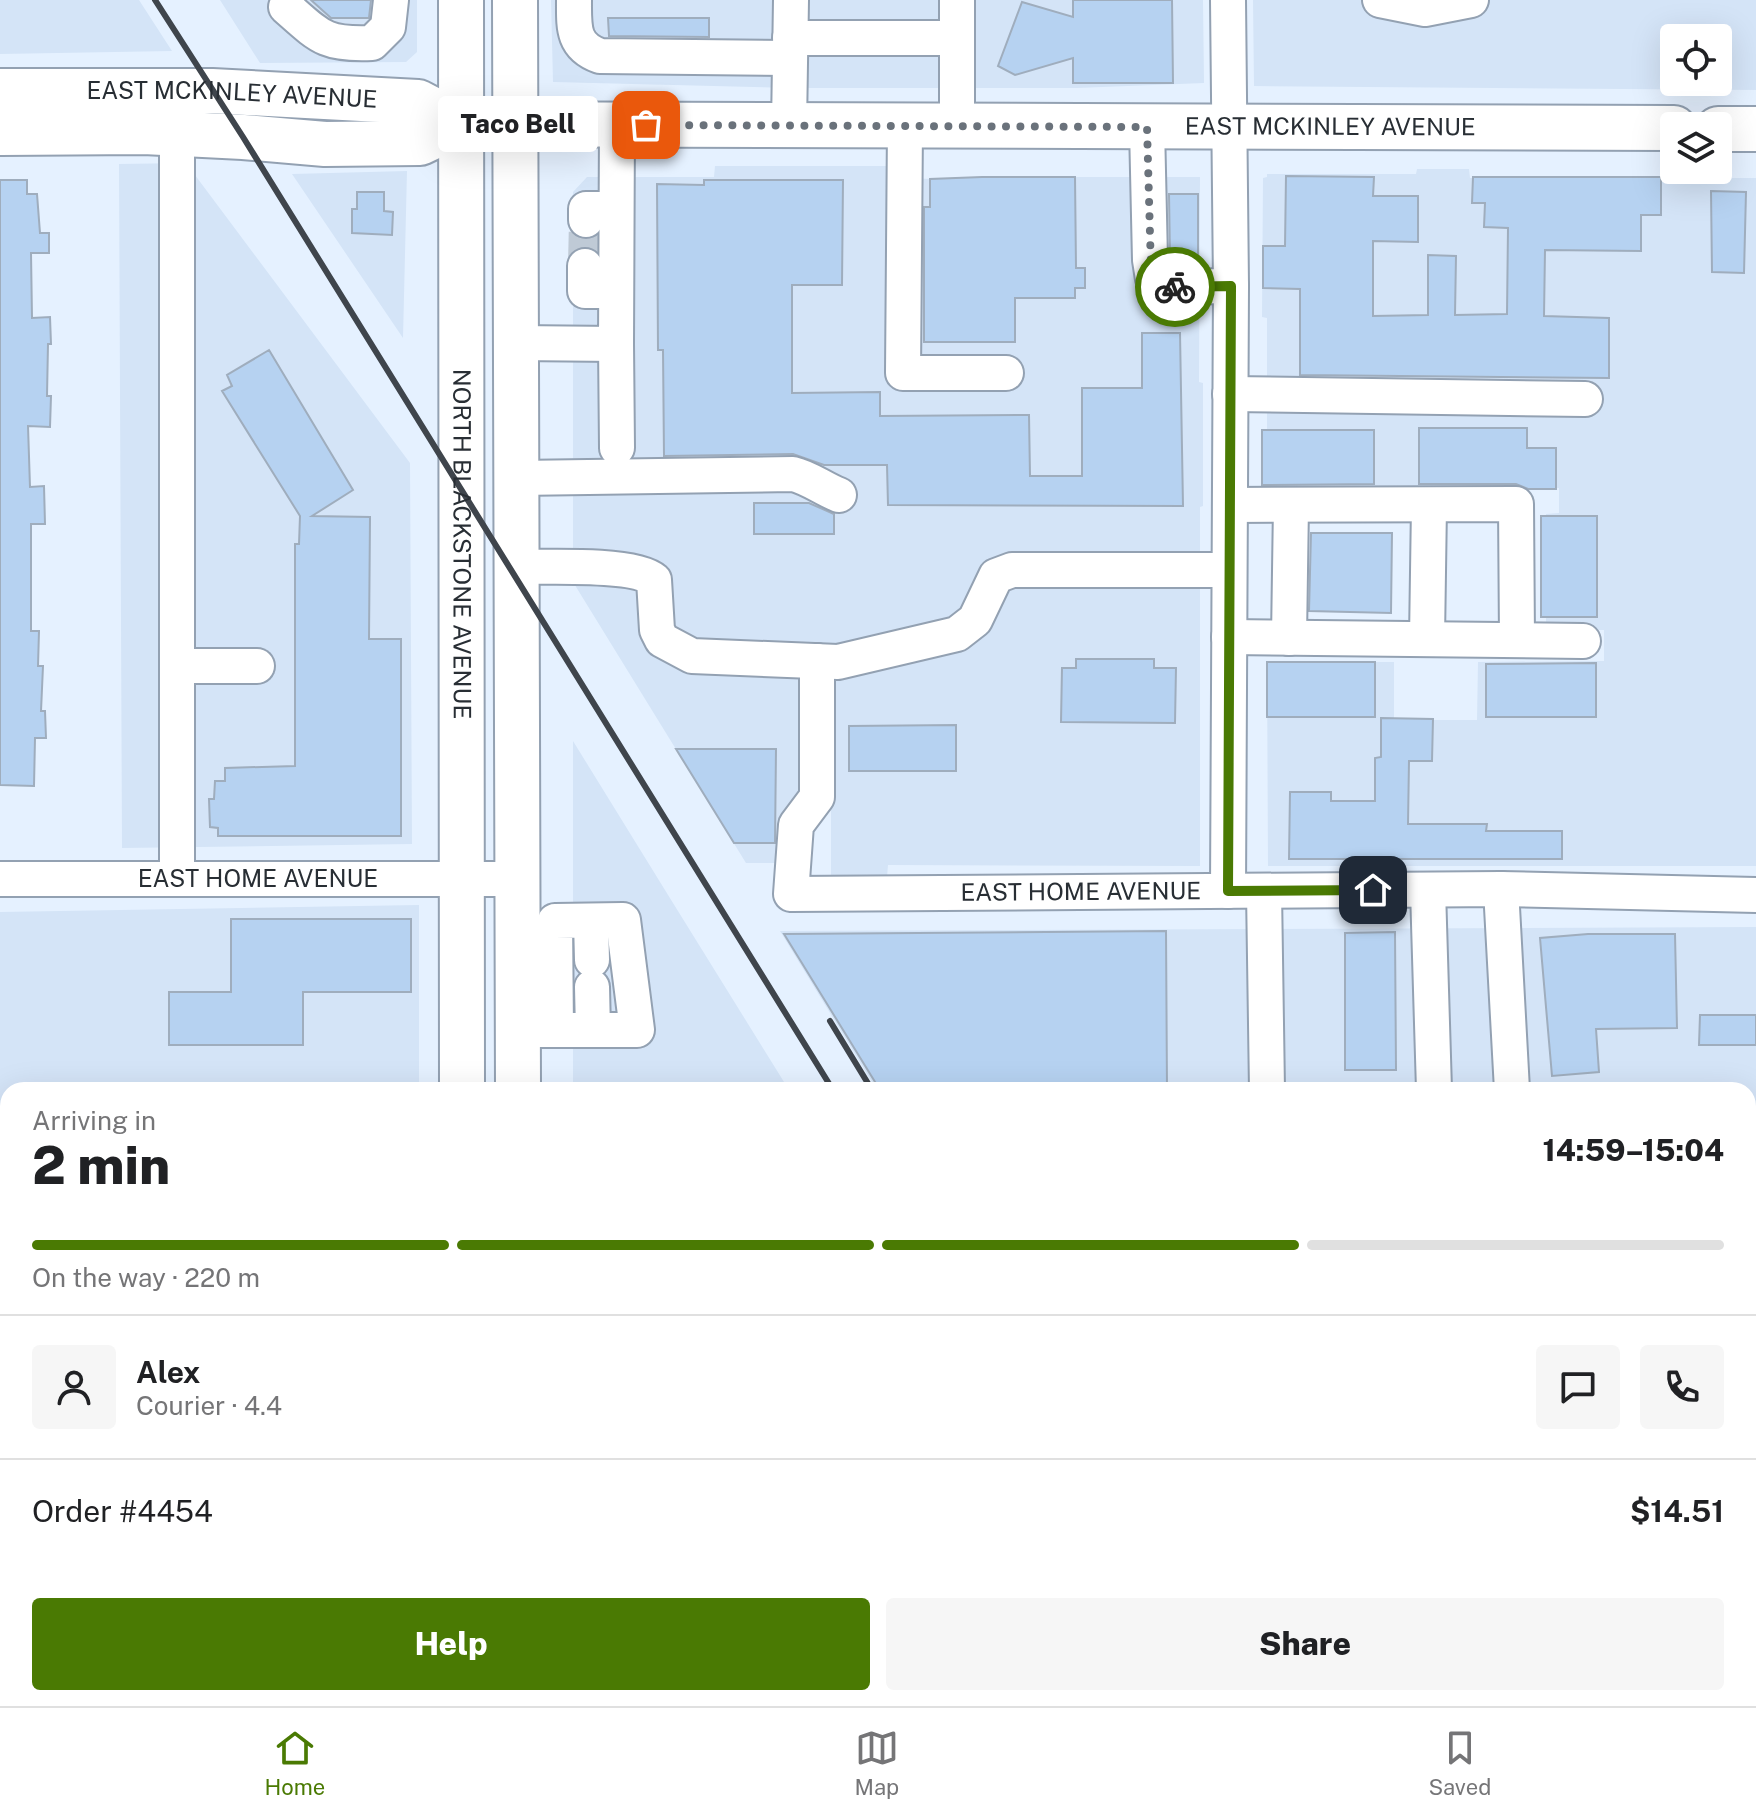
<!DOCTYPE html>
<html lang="en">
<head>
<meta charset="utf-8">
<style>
  body { margin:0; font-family:"Public Sans",sans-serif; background:#f6f6f6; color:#202124; height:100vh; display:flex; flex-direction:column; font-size:30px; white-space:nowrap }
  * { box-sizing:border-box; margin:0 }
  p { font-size:26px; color:#757577 }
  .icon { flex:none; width:44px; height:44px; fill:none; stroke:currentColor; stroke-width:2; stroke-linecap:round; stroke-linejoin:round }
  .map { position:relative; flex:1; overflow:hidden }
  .sheet { position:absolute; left:0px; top:1082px; width:1756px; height:624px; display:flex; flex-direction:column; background:#fff; border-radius:24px 24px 0 0; box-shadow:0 8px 32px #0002 }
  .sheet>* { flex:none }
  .tools { position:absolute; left:1660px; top:24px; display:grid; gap:16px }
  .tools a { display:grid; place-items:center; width:72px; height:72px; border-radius:8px; background:#fff; box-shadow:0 8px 32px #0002; font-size:40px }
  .pin { position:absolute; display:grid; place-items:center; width:68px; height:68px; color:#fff; margin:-34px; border-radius:16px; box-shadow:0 4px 12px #0006 }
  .courier { position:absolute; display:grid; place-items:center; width:80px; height:80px; margin:-40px; border:6px solid #4a7a03; border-radius:50%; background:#fff; color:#222; box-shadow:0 2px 10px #0007 }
  .bubble { position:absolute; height:56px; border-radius:8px; background:#fff; box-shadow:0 8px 32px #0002; font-size:26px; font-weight:800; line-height:56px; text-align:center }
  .summary em { font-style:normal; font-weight:800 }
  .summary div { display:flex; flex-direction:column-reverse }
  .summary { display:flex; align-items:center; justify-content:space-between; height:136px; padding:0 32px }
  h1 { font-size:52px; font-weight:800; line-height:60px }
  .bar { display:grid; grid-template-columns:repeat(4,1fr); gap:12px 8px; align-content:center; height:96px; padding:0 32px }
  .bar i { height:10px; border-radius:6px; background:#e0e0e0 }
  .bar .on { background:#4a7a03 }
  .bar p { grid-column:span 4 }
  .line { display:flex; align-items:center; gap:20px; padding:0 32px; border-top:2px solid #e0e0e0 }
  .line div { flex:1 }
  .round { display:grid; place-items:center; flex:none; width:84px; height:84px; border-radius:8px; background:#f6f6f6 }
  .button { display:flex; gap:16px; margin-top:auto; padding:16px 32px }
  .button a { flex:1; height:92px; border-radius:8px; background:#4a7a03; color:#fff; font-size:32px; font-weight:800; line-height:92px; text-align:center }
  .button a+a { background:#f6f6f6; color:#202124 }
  .tabs { display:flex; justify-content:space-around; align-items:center; height:112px; border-top:2px solid #e0e0e0; background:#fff; font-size:22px; color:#757577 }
  .tabs a { display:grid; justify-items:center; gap:4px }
  .tabs .on { color:#4a7a03 }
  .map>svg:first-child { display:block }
  .built { fill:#d4e4f7; fill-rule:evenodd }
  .green { fill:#d3e7c5 }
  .water { fill:#a3b794; stroke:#7e8e77; stroke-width:2 }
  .building { fill:#b6d2f1; stroke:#9fadbd; stroke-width:2 }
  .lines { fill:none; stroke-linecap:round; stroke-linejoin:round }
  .minor-tunnel { stroke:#bfcad6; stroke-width:34; stroke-dasharray:34 17; stroke-linecap:butt }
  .minor-casing { stroke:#93a1b2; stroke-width:38 }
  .major-casing { stroke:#93a1b2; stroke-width:48 }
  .minor { stroke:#fff; stroke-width:34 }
  .major { stroke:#fff; stroke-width:44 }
  .rail { stroke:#3f454c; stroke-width:6 }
  .done { stroke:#6a727b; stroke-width:8; stroke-dasharray:0 14.4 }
  .route { stroke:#4a7a03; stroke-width:10 }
  .labels { text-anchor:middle; stroke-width:7; stroke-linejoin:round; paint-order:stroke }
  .street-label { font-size:24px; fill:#282e34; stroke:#fdfdfd }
</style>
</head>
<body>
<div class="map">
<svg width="1756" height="1706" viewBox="0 0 1756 1706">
  <rect width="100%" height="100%" fill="#e5f1ff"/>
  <path class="built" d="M0 0H139L172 51 0 54Z
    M220 0H417V52L406 62 260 63Z
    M551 0H1203L1204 83 1077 88H793L553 82Z
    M1253 0H1756V90L1254 86ZM1674 38H1718V82H1674Z
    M186 163 410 463 412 844 122 848 119 164Z
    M715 166H887L888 177 930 179 982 177H1200L1199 382 1203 383V506L1200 507V866L888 865 887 877H831V697H811V863H746L573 582V192L587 177H714Z
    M1417 169H1469L1470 178H1756V866H1268L1267 662H1394V720H1477L1478 662 1604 661V630H1546V514L1559 513V488H1267V318L1262 317 1263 178 1267 177V174H1416Z
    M407 171 403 338 292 174Z
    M573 741 673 903 789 1090H573Z
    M419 905V1090H8V1172H0V912Z
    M1756 927V1700L1750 1706H1639V1698H1748V1090H877L780 931Z
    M280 1698H432V1706H280Z
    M557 1698H865V1706H557Z
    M921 1698H1166L1171 1706H921Z"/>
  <path class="green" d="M1261 1698H1639V1706H1265Z"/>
  <path class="water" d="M1367 1698H1538L1535 1706H1373Z"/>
  <path class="building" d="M311 0H371L369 18H331Z
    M1073 0H1172L1173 83H1073V58L1015 75 998 66 1022 2 1073 17Z
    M608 18H709V37L609 36Z
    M1286 176 1374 177 1373 196H1418V242L1373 241V316L1428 315V255L1456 256 1455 315 1507 314 1508 228 1484 227 1485 203H1472L1473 177H1661V215H1641V251L1545 250 1544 316 1609 318V378L1300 375V289L1263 288V246H1285Z
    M982 177H1075L1076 268H1085V288H1075V298H1015V342H924V207H930V179Z
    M0 180H27V194H37L40 233H49V253H31L32 318 50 317 51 344H48L47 396H51L50 427 28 426 30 487 44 486 45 524H31V631H39L38 666H43L41 711H45L46 738H35L34 786 0 785Z
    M704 180H843L842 285H792V393L880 392V416L1029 415 1030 476H1082V388H1142V333H1180L1183 506 888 505 887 465H824L793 454 664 456 663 350H658L657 184 704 185Z
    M1711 191 1746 192 1744 273 1712 272Z
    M357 192H384V211L393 212 392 235 352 233V209H357Z
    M1169 194H1198V257L1170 258Z
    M269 350 353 490 312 516 370 517 369 639H401V836H218V828L210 827 209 799H214L215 781H225V768L295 766V544H299L300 516 222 391 232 386 227 375Z
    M1419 428H1527V448H1556V489H1528L1516 484H1419Z
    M1262 430H1374V484L1262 485Z
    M754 503H809L834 514V534H754Z
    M1541 516H1597V617H1541Z
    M1311 533H1392L1391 613 1309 611Z
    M1076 659H1154V668H1176L1175 723 1061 722 1062 668H1076Z
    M1267 662H1375V717H1267Z
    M1596 663V717H1486V664Z
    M1381 718 1433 719 1432 761H1409L1408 824H1487L1486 831H1562V859H1289L1290 792H1331V801H1375V758L1381 757Z
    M956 725V771H849V726Z
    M676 749H776L775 843H734Z
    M231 919H411V992H303V1045H169V992H231Z
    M1166 931 1167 1090H880L784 934Z
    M1395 932 1396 1070H1345V933Z
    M1588 934H1675L1677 1028 1596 1029 1599 1072 1552 1076 1540 938Z
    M1700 1015H1756V1045H1699Z"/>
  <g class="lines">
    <path class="minor-tunnel" d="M585 266 586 220"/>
    <defs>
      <g id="minor">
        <path d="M574 0C574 27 572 46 600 56L790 58"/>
        <path d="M1380 0 1425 9 1471 0"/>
        <path d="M286 7C320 37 325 45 372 43L388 27 391 0"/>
        <path d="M790 38H957"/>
        <path d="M789 126 791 0"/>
        <path d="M905 126 903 373H1006"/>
        <path d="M957 126V0"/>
        <path d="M1147 127 1150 260 1153 279 1159 286 1167 287 1231 286"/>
        <path d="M586 220V209H616"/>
        <path d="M585 266V291H616"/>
        <path d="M517 343 616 344 617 125"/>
        <path d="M616 344 617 448"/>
        <path d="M1230 394 1585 399"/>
        <path d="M518 478 793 474C810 478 823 489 839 495"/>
        <path d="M1230 505 1516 504 1517 640"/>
        <path d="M518 567C546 567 635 563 654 580L657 630 662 640 692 656 838 662 957 634 975 620 996 576 1012 570H1229"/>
        <path d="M1229 637 1583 641"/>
        <path d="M1289 638 1291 505"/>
        <path d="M1427 639 1429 505"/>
        <path id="s1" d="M817 661V797L796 825 791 894 1501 889 1756 895"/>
        <path d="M177 666H257"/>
        <path d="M177 878V133"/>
        <path id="s2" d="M0 879H518"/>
        <path d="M1501 889 1512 1090"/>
        <path d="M1428 890 1434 1090"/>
        <path d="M1228 891 1231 286 1228 0"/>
        <path d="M1264 891 1267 1090"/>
        <path d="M591 921 592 960"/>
        <path d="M592 987 593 1030"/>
        <path d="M518 1030H637L623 920 555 921 556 1030"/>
        <path d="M1748 1140 1756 1137"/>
        <path d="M0 1203H8"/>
        <path d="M1748 1382 1756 1389"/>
        <path d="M0 1623H8"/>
        <path d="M886 1706V1698"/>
      </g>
      <g id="major">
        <path id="s3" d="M461 0 462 1090"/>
        <path d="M515 0 518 1090"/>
        <path id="s4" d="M0 91H212L418 102 460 124 1674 128"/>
        <path d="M1718 129H1756"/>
        <path d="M0 133 144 132 243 137 325 144 420 143 460 124"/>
        <path d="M461 1698V1706"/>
        <path d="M517 1698V1706"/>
      </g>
    </defs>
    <use href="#minor" class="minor-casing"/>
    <use href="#major" class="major-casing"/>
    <use href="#minor" class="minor"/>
    <use href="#major" class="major"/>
    <path class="rail" d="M155 0 243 137 833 1090
      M830 1021 872 1090
      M1213 1698 1218 1706"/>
  </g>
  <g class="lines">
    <path class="done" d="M646 125 1147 127 1151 270 1159 286 1175 287"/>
    <path class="route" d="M1175 287 1231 286 1228 891 1373 890"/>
  </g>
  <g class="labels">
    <g class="street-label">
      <text dy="8" stroke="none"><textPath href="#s4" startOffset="232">EAST MCKINLEY AVENUE</textPath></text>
      <text dy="8" stroke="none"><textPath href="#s4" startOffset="1336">EAST MCKINLEY AVENUE</textPath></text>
      <text dy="8" stroke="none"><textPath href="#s3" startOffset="544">NORTH BLACKSTONE AVENUE</textPath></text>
      <text dy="8" stroke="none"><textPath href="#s2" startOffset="258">EAST HOME AVENUE</textPath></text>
      <text dy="8" stroke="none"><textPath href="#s1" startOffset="530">EAST HOME AVENUE</textPath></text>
    </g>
  </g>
</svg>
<div class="tools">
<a><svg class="icon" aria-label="locate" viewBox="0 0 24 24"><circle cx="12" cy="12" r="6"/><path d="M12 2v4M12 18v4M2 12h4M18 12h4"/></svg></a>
<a><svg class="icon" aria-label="layers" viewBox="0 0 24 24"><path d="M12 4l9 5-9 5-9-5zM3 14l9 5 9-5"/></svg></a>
</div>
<div class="pin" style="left:646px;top:125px;background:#ea580c"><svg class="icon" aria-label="bag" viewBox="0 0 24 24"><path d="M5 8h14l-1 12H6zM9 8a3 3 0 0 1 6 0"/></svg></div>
<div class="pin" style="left:1373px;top:890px;background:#1f2937"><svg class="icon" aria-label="home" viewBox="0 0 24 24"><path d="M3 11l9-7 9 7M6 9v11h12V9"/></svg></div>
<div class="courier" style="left:1175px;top:287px"><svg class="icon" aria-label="bike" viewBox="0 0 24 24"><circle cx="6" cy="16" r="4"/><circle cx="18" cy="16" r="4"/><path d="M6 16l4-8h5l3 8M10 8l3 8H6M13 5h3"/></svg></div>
<div class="bubble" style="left:438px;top:96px;width:160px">Taco Bell</div>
<section class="sheet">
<div class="summary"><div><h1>2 min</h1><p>Arriving in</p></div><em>14:59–15:04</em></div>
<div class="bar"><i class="on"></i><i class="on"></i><i class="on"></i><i></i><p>On the way · 220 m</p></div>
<div class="line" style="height:144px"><a class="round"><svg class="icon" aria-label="person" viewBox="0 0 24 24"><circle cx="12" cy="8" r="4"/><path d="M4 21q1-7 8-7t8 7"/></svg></a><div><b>Alex</b><p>Courier · 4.4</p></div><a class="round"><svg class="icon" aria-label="chat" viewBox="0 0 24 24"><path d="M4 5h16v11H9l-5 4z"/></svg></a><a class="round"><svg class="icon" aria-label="phone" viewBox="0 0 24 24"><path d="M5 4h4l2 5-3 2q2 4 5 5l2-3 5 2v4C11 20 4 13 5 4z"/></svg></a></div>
<div class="line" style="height:104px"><div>Order #4454</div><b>$14.51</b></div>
<div class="button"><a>Help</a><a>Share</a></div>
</section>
</div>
<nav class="tabs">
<a class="on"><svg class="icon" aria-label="home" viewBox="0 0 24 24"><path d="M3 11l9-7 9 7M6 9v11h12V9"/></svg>Home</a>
<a><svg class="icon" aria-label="map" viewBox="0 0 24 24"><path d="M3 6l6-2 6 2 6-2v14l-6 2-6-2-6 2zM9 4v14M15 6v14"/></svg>Map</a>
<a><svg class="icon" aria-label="saved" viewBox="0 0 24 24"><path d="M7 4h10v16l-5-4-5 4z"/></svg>Saved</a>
</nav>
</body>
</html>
